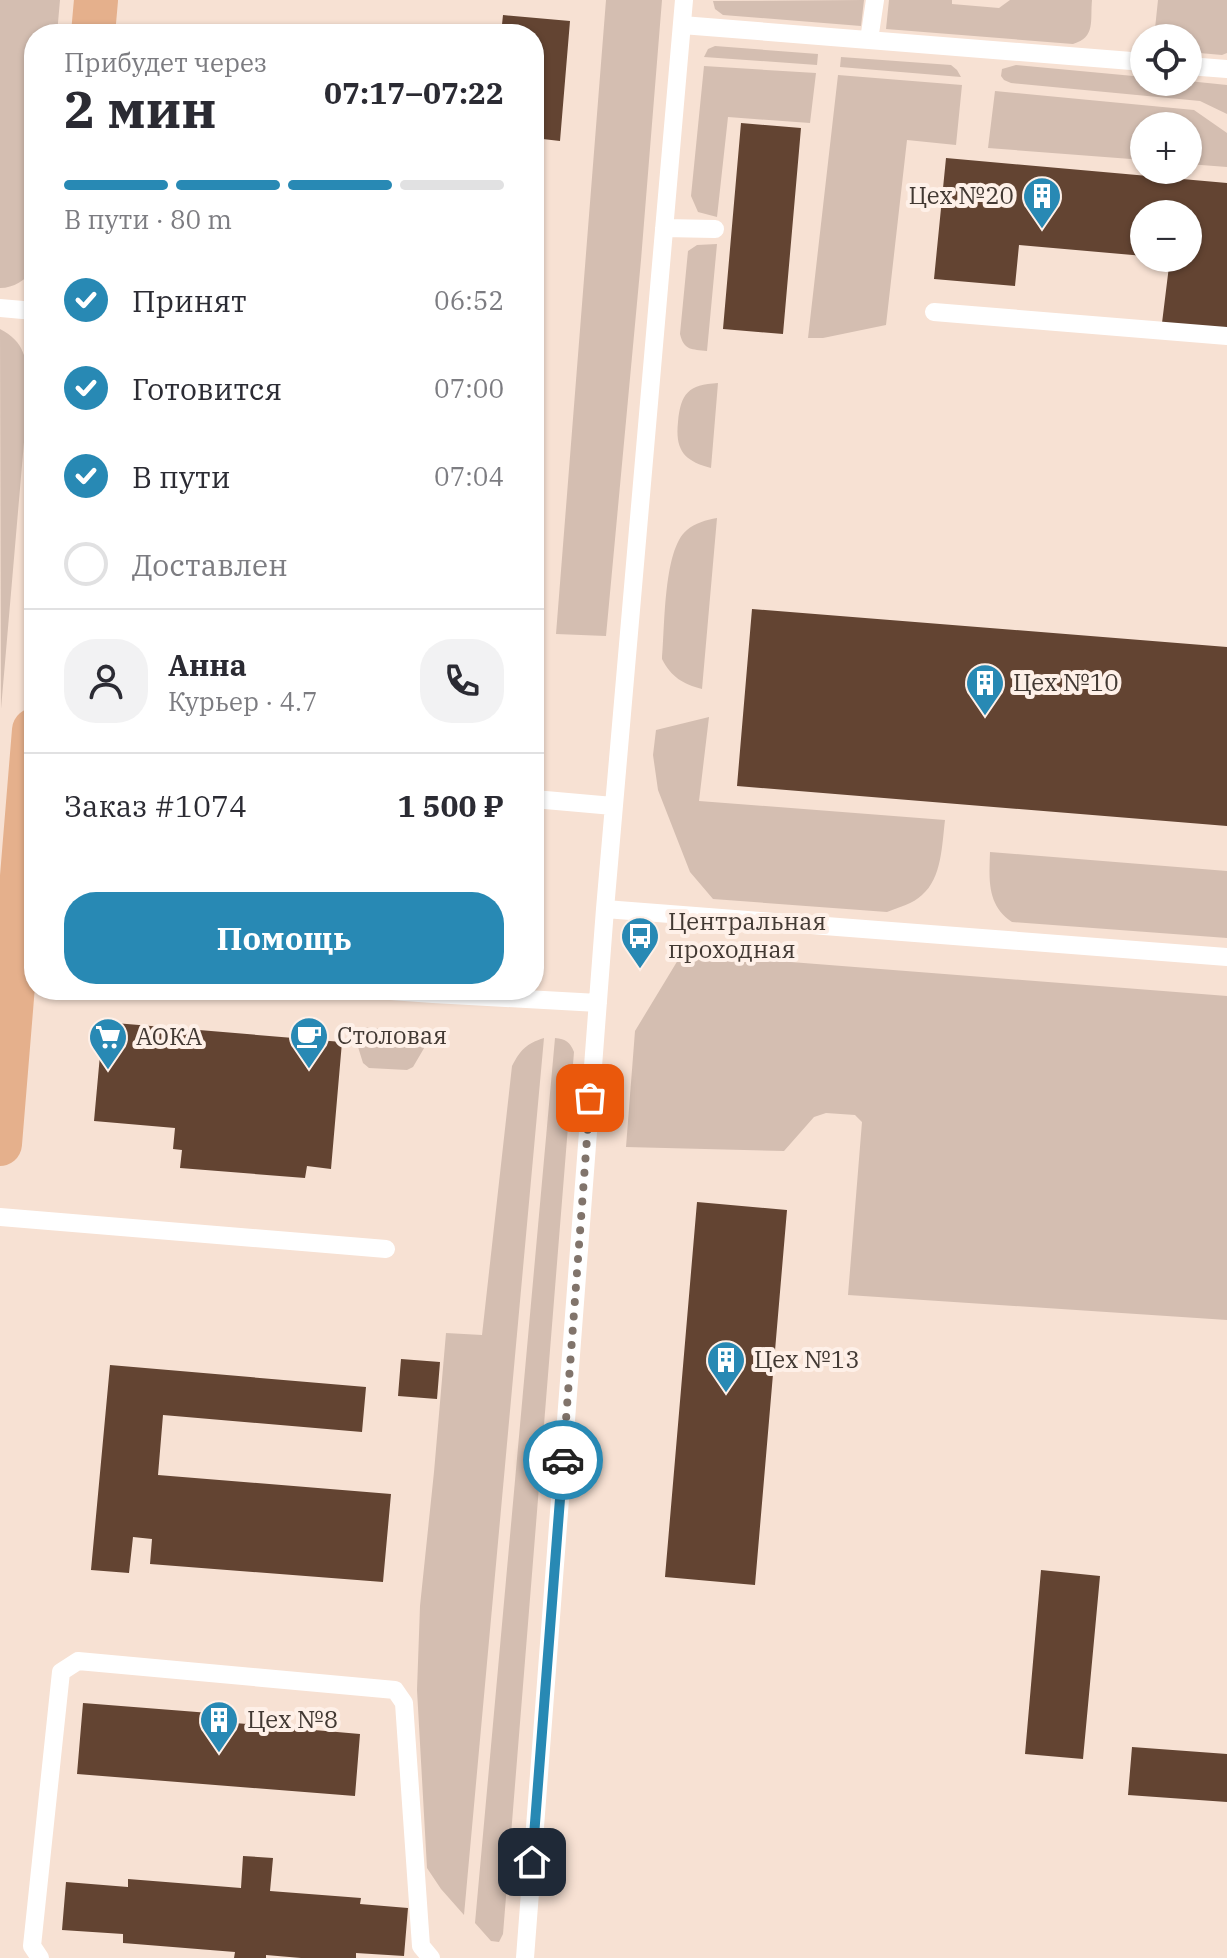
<!DOCTYPE html>
<html lang="ru">
<head>
<meta charset="utf-8">
<style>
  body { margin:0; font-family:"IBM Plex Serif",serif; background:#f2f2f3; color:#2b2b33; height:100vh; display:flex; flex-direction:column; font-size:30px; white-space:nowrap }
  * { box-sizing:border-box; margin:0 }
  p { font-size:26px; color:#7c7c81 }
  .icon { flex:none; width:44px; height:44px; fill:none; stroke:currentColor; stroke-width:2; stroke-linecap:round; stroke-linejoin:round }
  .map { position:relative; flex:1; overflow:hidden }
  .details { position:absolute; left:24px; top:24px; width:520px; height:976px; display:flex; flex-direction:column; background:#fff; border-radius:32px; box-shadow:0 2px 6px #0004 }
  .details>* { flex:none }
  .buttons { position:absolute; left:1130px; top:24px; display:grid; gap:16px }
  .buttons a { display:grid; place-items:center; width:72px; height:72px; border-radius:50%; background:#fff; box-shadow:0 2px 6px #0004; font-size:40px }
  .pin { position:absolute; display:grid; place-items:center; width:68px; height:68px; color:#fff; margin:-34px; border-radius:16px; box-shadow:0 4px 12px #0006 }
  .courier { position:absolute; display:grid; place-items:center; width:80px; height:80px; margin:-40px; border:6px solid #2889b4; border-radius:50%; background:#fff; color:#222; box-shadow:0 2px 10px #0007 }
  .head em { font-style:normal; font-weight:700 }
  .head div { display:flex; flex-direction:column-reverse }
  .head { display:flex; align-items:center; justify-content:space-between; height:136px; padding:0 40px }
  h1 { font-size:52px; font-weight:700; line-height:60px }
  .bar { display:grid; grid-template-columns:repeat(4,1fr); gap:12px 8px; align-content:center; height:96px; padding:0 40px }
  .bar i { height:10px; border-radius:6px; background:#e1e1e2 }
  .bar .current { background:#2889b4 }
  .bar p { grid-column:span 4 }
  .line { display:flex; align-items:center; gap:20px; padding:0 40px; border-top:2px solid #e1e1e2 }
  .line div { flex:1 }
  .round { display:grid; place-items:center; flex:none; width:84px; height:84px; border-radius:32px; background:#f2f2f3 }
  ol { padding:0 40px; list-style:none }
  li { display:flex; align-items:center; gap:24px; height:88px }
  li p { margin-inline-start:auto }
  li .icon { padding:8px; border-radius:50%; background:#2889b4; color:#fff; stroke-width:4 }
  li:last-child { color:#7c7c81 }
  li i { width:44px; height:44px; border:4px solid #e1e1e2; border-radius:50% }
  .primary-button { display:flex; gap:16px; margin-top:auto; padding:16px 40px }
  .primary-button a { flex:1; height:92px; border-radius:32px; background:#2889b4; color:#fff; font-size:32px; font-weight:700; line-height:92px; text-align:center }
  .map>svg:first-child { display:block }
  .green { fill:#d4beb1 }
  .building { fill:#634432 }
  .lines { fill:none; stroke-linecap:round; stroke-linejoin:round }
  .lane { stroke:#fff; stroke-width:18 }
  .primary { stroke:#e5b08c; stroke-width:44 }
  .done { stroke:#81746b; stroke-width:8; stroke-dasharray:0 14.4 }
  .route { stroke:#2889b4; stroke-width:10 }
  .labels { text-anchor:middle; stroke-width:8; stroke-linejoin:round; paint-order:stroke }
  .poi-label { font-size:24px; fill:#423933; stroke:#fef0e8; text-anchor:start }
</style>
</head>
<body>
<div class="map">
<svg width="1227" height="1958" viewBox="0 0 1227 1958">
  <rect width="100%" height="100%" fill="#f7e1d3"/>
  <path class="green" d="M0 0H60L57 34H34V270C25 280 14 288 0 288Z
    M606 0H662L641 260 606 636 556 634Z
    M864 0 861 26 723 15 715 9 713 1Z
    M889 0H952V4L999 8 1010 0H1092C1090 21 1096 37 1073 44L886 29Z
    M1158 0H1227V53L1222 55 1188 52V38H1154Z
    M715 46 818 54 817 65 704 57 708 49Z
    M841 57 951 65 957 70 961 77 840 67Z
    M1016 65 1144 77V82L1188 81 1227 85V114L1200 101 1011 83 1004 80 1001 76 1002 69Z
    M704 66 816 73 810 123 728 117 717 217 698 212 691 196Z
    M838 75 962 85 956 145 907 140 886 325 823 338H808Z
    M995 91 1194 110 1227 133V167L1188 164V126H1144V160L988 148Z
    M717 244 707 351C692 349 684 351 680 334L688 251 697 245Z
    M0 329C25 342 26 358 29 384L1 709Z
    M718 383 711 468C684 461 675 450 678 422 681 393 688 385 718 383Z
    M717 518 702 689C683 684 671 677 662 659 665 629 663 549 687 530 695 523 706 520 717 518Z
    M709 717 699 801 945 820C942 844 942 878 922 895 913 904 899 907 887 912L713 899 690 872 658 790 653 755 656 730Z
    M990 852 1227 871V938L1012 922C987 905 989 880 990 852Z
    M689 954 1227 996V1320L848 1295 862 1122 855 1115 826 1113 814 1117 784 1151 626 1147 635 1031 678 960Z
    M360 1027 430 1032V1038L413 1067 407 1070 369 1068 363 1063 354 1034Z
    M544 1038 464 1915 441 1889 427 1868 417 1690 420 1606 434 1472 446 1333 482 1335 512 1066C521 1049 526 1044 544 1038Z
    M555 1038C566 1039 570 1042 574 1052L503 1934 499 1942 491 1941 475 1923Z"/>
  <path class="building" d="M503 15 570 21 560 141 534 138V34H501Z
    M741 123 801 128 783 334 723 329Z
    M946 158 1227 183V330L1162 323 1170 258H1188V214H1144V256L1019 245 1015 286 934 279Z
    M752 609 1227 647V826L737 786Z
    M103 1022 342 1042 331 1169 307 1166 305 1178 180 1168 182 1150 173 1149 175 1128 94 1121Z
    M697 1202 787 1210 755 1585 665 1577Z
    M401 1359 440 1362 437 1399 398 1396Z
    M110 1365 366 1387 362 1432 163 1415 158 1475 391 1494 383 1582 150 1564 152 1539 133 1537 129 1573 91 1570Z
    M1041 1570 1100 1576 1083 1759 1025 1754Z
    M83 1703 235 1715V1723L360 1734 355 1796 77 1774Z
    M1132 1747 1227 1754V1802L1128 1795Z
    M243 1856 273 1858 270 1891 361 1898 360 1904 408 1908 404 1956 356 1953V1958H301L266 1955V1958H234L235 1952 123 1943V1934L62 1930 66 1882 128 1887V1879L241 1888Z"/>
  <g class="lines">
    <path class="lane" d="M682 25 1144 62
      M869 40 875 0
      M1188 66 1227 69
      M664 228 715 229
      M0 308 34 311
      M934 312 1227 336
      M534 799 613 806
      M605 909 1227 957
      M377 990 433 994 434 990
      M433 994 598 1003
      M0 1217 386 1249
      M40 1958 32 1946 61 1672 78 1661 395 1690 404 1703 421 1946 431 1958
      M525 1958 605 909 684 0"/>
    <path class="primary" d="M93 34 96 0
      M0 1144 34 730"/>
  </g>
  <g class="lines">
    <path class="done" d="M563 1460 590 1098"/>
    <path class="route" d="M532 1862 563 1460"/>
  </g>
  <defs>
    <symbol id="building-pin" viewBox="-11 -11 22 30"><path d="M0 17L-7.5 6A9.5 9.5 0 1 1 7.5 6Z" fill="#2889b4" stroke="#fef0e8"/><path d="M-4-6H4V6H1V3H-1V6H-4ZM-2.5-4.3h1.7v1.8h-1.7ZM.8-4.3h1.7v1.8H.8ZM-2.5-1h1.7V.8h-1.7ZM.8-1h1.7V.8H.8Z" fill="#fff"/></symbol>
    <symbol id="bus-pin" viewBox="-11 -11 22 30"><path d="M0 17L-7.5 6A9.5 9.5 0 1 1 7.5 6Z" fill="#2889b4" stroke="#fef0e8"/><path d="M-5-6H5V4H4V6H2V4H-2V6H-4V4H-5ZM-3.5-4V0h7V-4ZM-3.5 1.2v1.5H-2V1.2ZM2 1.2v1.5H3.5V1.2Z" fill="#fff"/></symbol>
    <symbol id="cafe-pin" viewBox="-11 -11 22 30"><path d="M0 17L-7.5 6A9.5 9.5 0 1 1 7.5 6Z" fill="#2889b4" stroke="#fef0e8"/><path d="M-5.5-4.5H6V0H3Q3 3.5 0 3.5H-2.5Q-5.5 3.5-5.5 0ZM3-3.2v2h1.7v-2ZM-6 4.5H4V6H-6Z" fill="#fff"/></symbol>
    <symbol id="supermarket-pin" viewBox="-11 -11 22 30"><path d="M0 17L-7.5 6A9.5 9.5 0 1 1 7.5 6Z" fill="#2889b4" stroke="#fef0e8"/><path d="M-6-5.5h2.5l.6 2H6L4.5 2H-2.5L-4.4-4H-6ZM-1.5 3.2a1.3 1.3 0 1 0 .1 0ZM3 3.2a1.3 1.3 0 1 0 .1 0Z" fill="#fff"/></symbol>
  </defs>
  <g fill-rule="evenodd">
    <use href="#building-pin" x="1020" y="174" width="44" height="60"/>
    <use href="#building-pin" x="963" y="661" width="44" height="60"/>
    <use href="#bus-pin" x="618" y="914" width="44" height="60"/>
    <use href="#cafe-pin" x="287" y="1014" width="44" height="60"/>
    <use href="#supermarket-pin" x="86" y="1015" width="44" height="60"/>
    <use href="#building-pin" x="704" y="1338" width="44" height="60"/>
    <use href="#building-pin" x="197" y="1698" width="44" height="60"/>
  </g>
  <g class="labels">
    <g class="poi-label">
      <text x="1014" y="204" text-anchor="end">Цех №20</text>
      <text x="1013" y="691">Цех №10</text>
      <text x="668" y="930">Центральная<tspan x="668" dy="28">проходная</tspan></text>
      <text x="337" y="1044">Столовая</text>
      <text x="136" y="1045">АОКА</text>
      <text x="754" y="1368">Цех №13</text>
      <text x="247" y="1728">Цех №8</text>
    </g>
  </g>
</svg>
<div class="buttons">
<a><svg class="icon" aria-label="locate" viewBox="0 0 24 24"><circle cx="12" cy="12" r="6"/><path d="M12 2v4M12 18v4M2 12h4M18 12h4"/></svg></a>
<a>+</a>
<a>−</a>
</div>
<div class="pin" style="left:590px;top:1098px;background:#ea580c"><svg class="icon" aria-label="bag" viewBox="0 0 24 24"><path d="M5 8h14l-1 12H6zM9 8a3 3 0 0 1 6 0"/></svg></div>
<div class="pin" style="left:532px;top:1862px;background:#1f2937"><svg class="icon" aria-label="home" viewBox="0 0 24 24"><path d="M3 11l9-7 9 7M6 9v11h12V9"/></svg></div>
<div class="courier" style="left:563px;top:1460px"><svg class="icon" aria-label="car" viewBox="0 0 24 24"><path d="M5 17H2v-5l4-1 3-4h7l3 4 3 1v5h-3M9 17h6M6 11h13"/><circle cx="7" cy="17" r="2"/><circle cx="17" cy="17" r="2"/></svg></div>
<section class="details">
<div class="head"><div><h1>2 мин</h1><p>Прибудет через</p></div><em>07:17–07:22</em></div>
<div class="bar"><i class="current"></i><i class="current"></i><i class="current"></i><i></i><p>В пути · 80 m</p></div>
<ol>
<li><svg class="icon" aria-label="check" viewBox="0 0 24 24"><path d="M5 12l5 5 9-10"/></svg>Принят<p>06:52</p></li>
<li><svg class="icon" aria-label="check" viewBox="0 0 24 24"><path d="M5 12l5 5 9-10"/></svg>Готовится<p>07:00</p></li>
<li><svg class="icon" aria-label="check" viewBox="0 0 24 24"><path d="M5 12l5 5 9-10"/></svg>В пути<p>07:04</p></li>
<li><i></i>Доставлен</li>
</ol>
<div class="line" style="height:144px"><a class="round"><svg class="icon" aria-label="person" viewBox="0 0 24 24"><circle cx="12" cy="8" r="4"/><path d="M4 21q1-7 8-7t8 7"/></svg></a><div><b>Анна</b><p>Курьер · 4.7</p></div><a class="round"><svg class="icon" aria-label="phone" viewBox="0 0 24 24"><path d="M5 4h4l2 5-3 2q2 4 5 5l2-3 5 2v4C11 20 4 13 5 4z"/></svg></a></div>
<div class="line" style="height:104px"><div>Заказ #1074</div><b>1 500 ₽</b></div>
<div class="primary-button"><a>Помощь</a></div>
</section>
</div>
</body>
</html>
